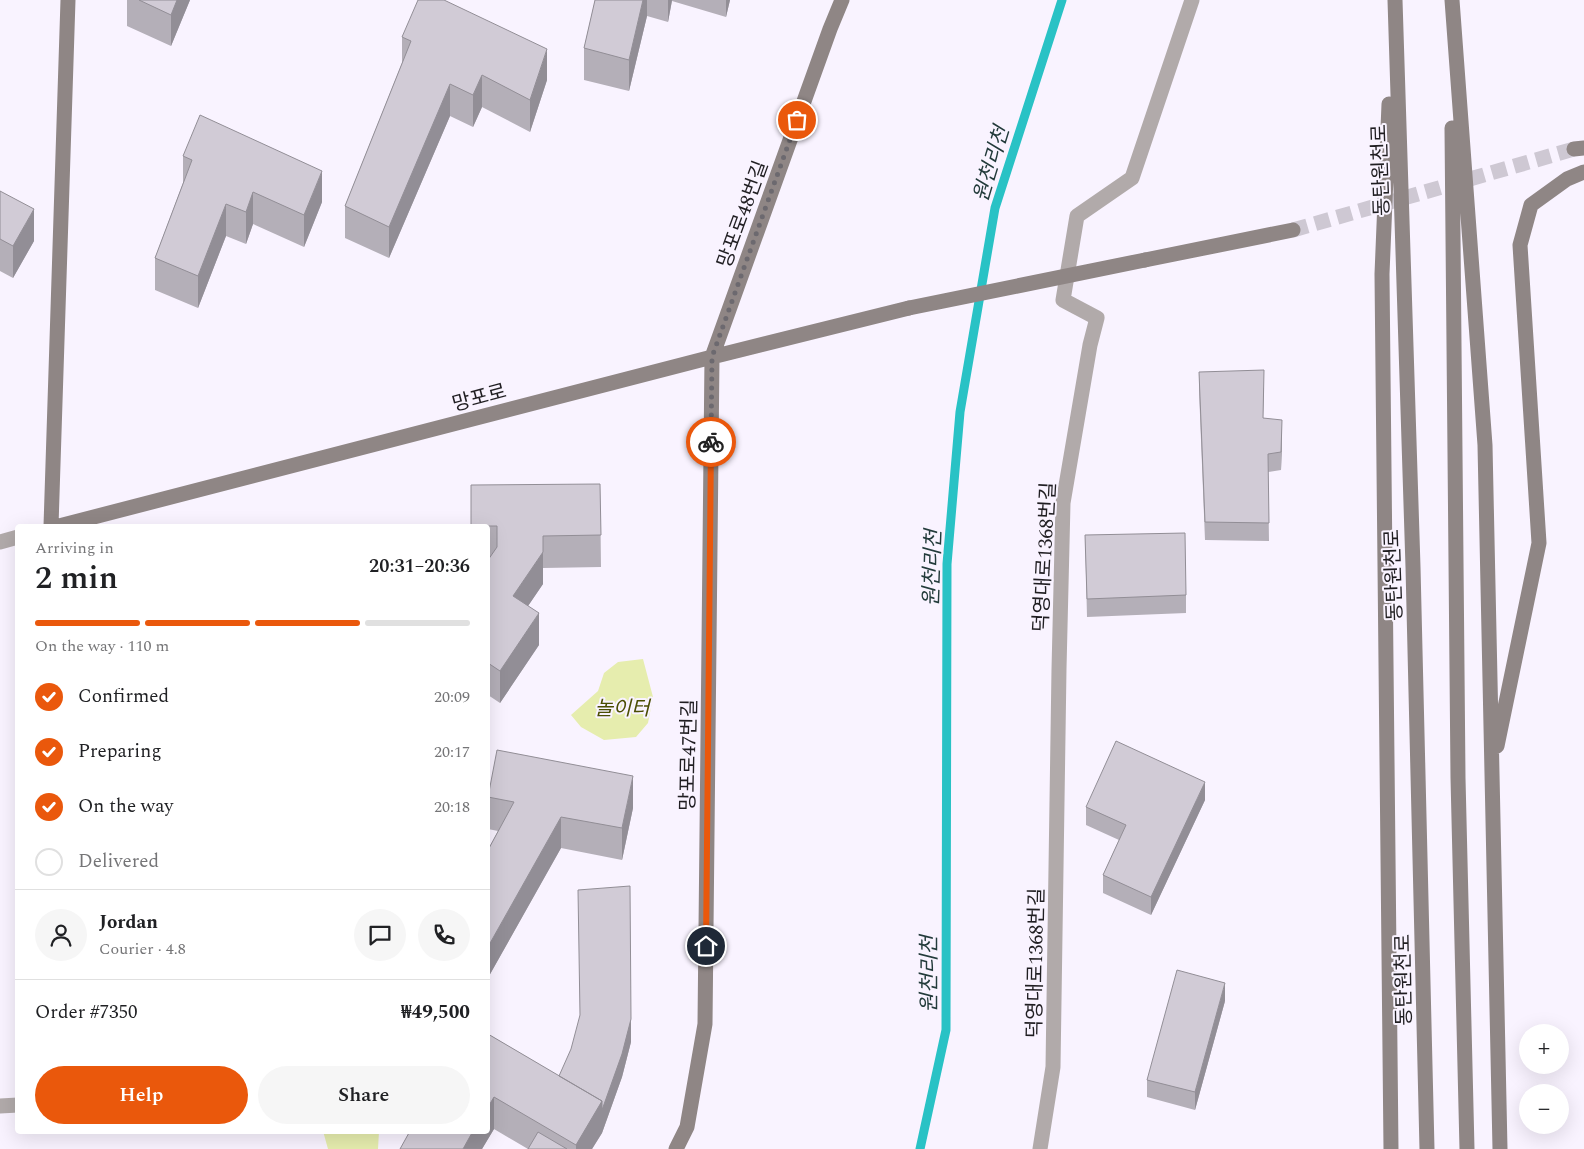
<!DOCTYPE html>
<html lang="en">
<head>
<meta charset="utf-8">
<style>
  body { margin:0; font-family:Spectral,"Noto Sans KR",serif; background:#f6f6f6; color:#202124; height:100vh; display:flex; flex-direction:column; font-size:19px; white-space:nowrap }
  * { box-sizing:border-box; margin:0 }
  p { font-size:16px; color:#757577 }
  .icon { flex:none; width:28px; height:28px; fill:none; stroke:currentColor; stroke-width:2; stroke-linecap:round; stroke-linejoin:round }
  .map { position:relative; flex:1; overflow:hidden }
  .details { position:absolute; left:15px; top:524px; width:475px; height:610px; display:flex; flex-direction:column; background:#fff; border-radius:5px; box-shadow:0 5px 20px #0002 }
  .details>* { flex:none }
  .fabs { position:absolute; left:1519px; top:1024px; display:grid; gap:10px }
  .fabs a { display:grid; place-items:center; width:50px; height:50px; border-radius:50%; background:#fff; box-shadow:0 5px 20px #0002; font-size:25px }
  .pin { position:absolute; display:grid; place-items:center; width:42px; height:42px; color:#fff; margin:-21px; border:2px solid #fff; border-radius:50%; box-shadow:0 1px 5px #0007 }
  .courier { position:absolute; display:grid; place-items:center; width:50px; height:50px; margin:-25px; border:4px solid #ea580c; border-radius:50%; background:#fff; color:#222; box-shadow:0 1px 6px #0007 }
  .overview em { font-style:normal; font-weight:600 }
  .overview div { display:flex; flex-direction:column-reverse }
  .overview { display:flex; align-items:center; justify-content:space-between; height:85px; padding:0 20px }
  h1 { font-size:32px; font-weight:600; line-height:38px }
  .bar { display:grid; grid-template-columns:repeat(4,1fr); gap:8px 5px; align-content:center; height:60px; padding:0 20px }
  .bar i { height:6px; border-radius:4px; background:#e0e0e0 }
  .bar .active { background:#ea580c }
  .bar p { grid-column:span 4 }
  .line { display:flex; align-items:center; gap:12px; padding:0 20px; border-top:1px solid #e0e0e0 }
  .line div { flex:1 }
  .round { display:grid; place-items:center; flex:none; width:52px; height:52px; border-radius:26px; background:#f6f6f6 }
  ol { padding:0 20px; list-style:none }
  li { display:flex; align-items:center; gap:15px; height:55px }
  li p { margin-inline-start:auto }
  li .icon { padding:5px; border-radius:50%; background:#ea580c; color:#fff; stroke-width:4 }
  li:last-child { color:#757577 }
  li i { width:28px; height:28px; border:2px solid #e0e0e0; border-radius:50% }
  .action { display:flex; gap:10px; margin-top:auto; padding:10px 20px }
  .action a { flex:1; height:58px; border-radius:30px; background:#ea580c; color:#fff; font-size:20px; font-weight:600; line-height:58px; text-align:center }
  .action a+a { background:#f6f6f6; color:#202124 }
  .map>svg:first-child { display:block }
  .green { fill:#e6edae }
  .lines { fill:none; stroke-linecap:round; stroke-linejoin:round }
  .stream { stroke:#29c2c5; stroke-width:9 }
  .secondary-tunnel { stroke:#cec8d3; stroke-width:15; stroke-dasharray:15 8; stroke-linecap:butt }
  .lane { stroke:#b1aaaa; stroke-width:15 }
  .street { stroke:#b1aaaa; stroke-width:15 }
  .secondary { stroke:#8f8685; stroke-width:15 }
  .secondary-bridge { stroke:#8f8685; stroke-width:15 }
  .wall { fill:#b4afb8 }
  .shaded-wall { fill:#928e96 }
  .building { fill:#d1cbd6; stroke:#928e96 }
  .done { stroke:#6c696f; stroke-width:5; stroke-dasharray:0 9 }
  .route { stroke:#ea580c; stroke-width:6 }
  .labels { text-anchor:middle; stroke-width:4; stroke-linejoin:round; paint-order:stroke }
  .street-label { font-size:20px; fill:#201e22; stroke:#f9f3ff }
  .park-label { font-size:20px; font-style:italic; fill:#4b4e03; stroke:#f9f3ff }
  .water-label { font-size:21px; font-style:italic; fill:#233b3b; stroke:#f9f3ff }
</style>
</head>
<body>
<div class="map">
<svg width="1584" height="1149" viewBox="0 0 1584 1149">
  <rect width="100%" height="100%" fill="#f9f3ff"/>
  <path class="green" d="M643 659 653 697 648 723 636 737 604 740 581 727 571 715 598 691 604 673 618 662Z
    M323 1131H379L378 1149H328Z"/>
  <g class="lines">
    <path class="stream" d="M920 1149 946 1030 947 564 960 412 995 208 1062 0"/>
    <path class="secondary-tunnel" d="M1293 230 1574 149"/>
    <path class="lane" d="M0 1106 18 1105
      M1040 1149 1053 1067 1059 669 1063 503 1090 345 1097 318 1063 300 1077 216 1132 178 1192 0"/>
    <path class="street" d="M0 542 18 537"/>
    <path class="secondary" d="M1395 0 1413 567 1427 1149
      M1452 0 1485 445 1500 1149
      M1389 104 1382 274 1391 1149
      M1452 128 1458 778 1467 1149
      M1574 149 1584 148
      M1145 260 1293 230
      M51 526 68 0
      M59 526 712 357 909 308
      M1497 746 1539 543 1520 245 1531 205 1567 179 1584 172
      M676 1149 687 1127 705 1024 712 357 830 29 842 0"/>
    <path class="secondary-bridge" d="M909 308 1145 260"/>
  </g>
  <path class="wall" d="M127 0H190L171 46 127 26Z
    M595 0H730L726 17 672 1 668 22 647 16 629 91 584 80V48Z
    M402 37 547 80 530 132 482 107 473 127 450 116 389 258 345 238V206L402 63Z
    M183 156 322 202 304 247 253 224 246 244 226 236 198 308 155 290V258L183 183Z
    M0 191 34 241 13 278 0 271Z
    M1199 372 1264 388 1263 418 1282 438 1281 470 1268 472 1269 541 1205 540 1199 390Z
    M600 484 601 567 543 568V584L528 606 539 645 500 703 488 695V560L489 558H488V526Z
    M1085 535 1186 595V613L1087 617Z
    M488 797 633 808 622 860 561 848 489 976 488 975V850L498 831 488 829Z
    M1205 800 1151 915 1103 893V875L1119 840 1086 825V807Z
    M1225 1001 1195 1110 1147 1097V1080Z
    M488 1034 559 1076 631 1042 622 1077 602 1133 592 1149H528L494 1129 482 1149H400Z"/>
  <path class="shaded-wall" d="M177 0H190L171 46V15Z
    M643 0H647V16L629 91V60Z
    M668 0H672L668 22Z
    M726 0H730L726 17Z
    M547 49V80L530 132V100Z
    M482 75V107L473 127V95Z
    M450 84V116L389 258V227Z
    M322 171V202L304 247V215Z
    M253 192V224L246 244V212Z
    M226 204V236L198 308V276Z
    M34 209V241L13 278V246Z
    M1282 420V438L1281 470V452Z
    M543 552V584L513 628V596Z
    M539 613V645L500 703V671Z
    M633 776V808L622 860V828Z
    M1205 782V800L1151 915V897Z
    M561 817V848L489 976V945Z
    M1225 983V1001L1195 1110V1092Z
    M631 1019V1042L622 1077 602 1133 592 1149H576V1145Z
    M494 1097V1129L482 1149H463L473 1131H488V1107Z"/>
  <path class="building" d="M139 0H177L171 15Z
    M418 0H444L547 49 530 100 482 75 473 95 450 84 389 227 345 206 411 41 402 37Z
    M595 0H643L629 60 584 48Z
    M200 115 322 171 304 215 253 192 246 212 226 204 198 276 155 258 192 160 183 156Z
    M0 191 34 209 13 246 0 239Z
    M1264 370 1263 418 1282 420 1281 452 1268 454 1269 523 1205 522 1199 372Z
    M600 484 601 535 543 536V552L513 596 539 613 500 671 488 663V560L497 547V526H471V485Z
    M1185 533 1186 595 1087 599 1085 535Z
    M1116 741 1205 782 1151 897 1103 875 1126 825 1086 807Z
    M497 750 633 776 622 828 561 817 489 945 488 944V850L514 802 488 797Z
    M630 886 631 1019 622 1054 602 1110V1101L559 1076 571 1049 580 1015 578 890Z
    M1177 970 1225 983 1195 1092 1147 1080Z
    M488 1034 602 1101 576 1145 494 1097 488 1107Z
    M410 1131H473L463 1149H400Z
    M538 1132 567 1149H528Z"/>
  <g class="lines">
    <path class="done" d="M711 442 712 357 797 120"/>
    <path class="route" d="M706 946 711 442"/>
  </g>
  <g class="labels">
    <g class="street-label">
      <text transform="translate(1380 170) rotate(-92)" y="7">동탄원천로</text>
      <text transform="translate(742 214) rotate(-70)" y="7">망포로48번길</text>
      <text transform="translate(479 397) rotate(-15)" y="7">망포로</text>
      <text transform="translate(1044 557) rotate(-87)" y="7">덕영대로1368번길</text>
      <text transform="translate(1393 575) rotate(-92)" y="7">동탄원천로</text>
      <text transform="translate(688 755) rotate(-89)" y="7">망포로47번길</text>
      <text transform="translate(1035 963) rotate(-89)" y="7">덕영대로1368번길</text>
      <text transform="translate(1403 980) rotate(-91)" y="7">동탄원천로</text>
    </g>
    <g class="park-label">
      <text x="622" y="715">놀이터</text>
    </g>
    <g class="water-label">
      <text transform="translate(991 164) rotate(-73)" y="7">원천리천</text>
      <text transform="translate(932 568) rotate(-88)" y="7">원천리천</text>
      <text transform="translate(929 974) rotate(-90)" y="7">원천리천</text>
    </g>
  </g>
</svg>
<div class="fabs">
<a>+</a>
<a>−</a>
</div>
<div class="pin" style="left:797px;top:120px;background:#ea580c"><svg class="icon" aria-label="bag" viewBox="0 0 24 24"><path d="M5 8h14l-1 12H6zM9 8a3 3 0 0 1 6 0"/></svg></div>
<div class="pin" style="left:706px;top:946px;background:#1f2937"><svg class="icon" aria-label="home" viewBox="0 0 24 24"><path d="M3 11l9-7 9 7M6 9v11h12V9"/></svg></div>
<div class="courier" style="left:711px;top:442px"><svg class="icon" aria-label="bike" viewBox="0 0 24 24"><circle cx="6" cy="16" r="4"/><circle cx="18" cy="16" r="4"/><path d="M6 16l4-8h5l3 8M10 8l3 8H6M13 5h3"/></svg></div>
<section class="details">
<div class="overview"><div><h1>2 min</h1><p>Arriving in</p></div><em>20:31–20:36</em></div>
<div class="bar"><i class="active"></i><i class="active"></i><i class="active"></i><i></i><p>On the way · 110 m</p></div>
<ol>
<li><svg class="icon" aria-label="check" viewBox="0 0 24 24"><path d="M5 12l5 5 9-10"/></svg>Confirmed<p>20:09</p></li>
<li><svg class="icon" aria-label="check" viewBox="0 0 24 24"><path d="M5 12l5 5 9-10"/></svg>Preparing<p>20:17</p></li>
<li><svg class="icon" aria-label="check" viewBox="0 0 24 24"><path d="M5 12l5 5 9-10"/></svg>On the way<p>20:18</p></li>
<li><i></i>Delivered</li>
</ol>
<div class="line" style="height:90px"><a class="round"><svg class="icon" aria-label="person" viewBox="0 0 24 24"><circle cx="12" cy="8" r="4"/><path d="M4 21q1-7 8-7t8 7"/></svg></a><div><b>Jordan</b><p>Courier · 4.8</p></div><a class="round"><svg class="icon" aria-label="chat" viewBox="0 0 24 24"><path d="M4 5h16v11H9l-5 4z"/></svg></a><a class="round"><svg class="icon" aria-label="phone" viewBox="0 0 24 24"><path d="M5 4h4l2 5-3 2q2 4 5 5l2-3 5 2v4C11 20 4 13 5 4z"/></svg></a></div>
<div class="line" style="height:65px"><div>Order #7350</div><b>₩49,500</b></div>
<div class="action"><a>Help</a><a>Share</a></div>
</section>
</div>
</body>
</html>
